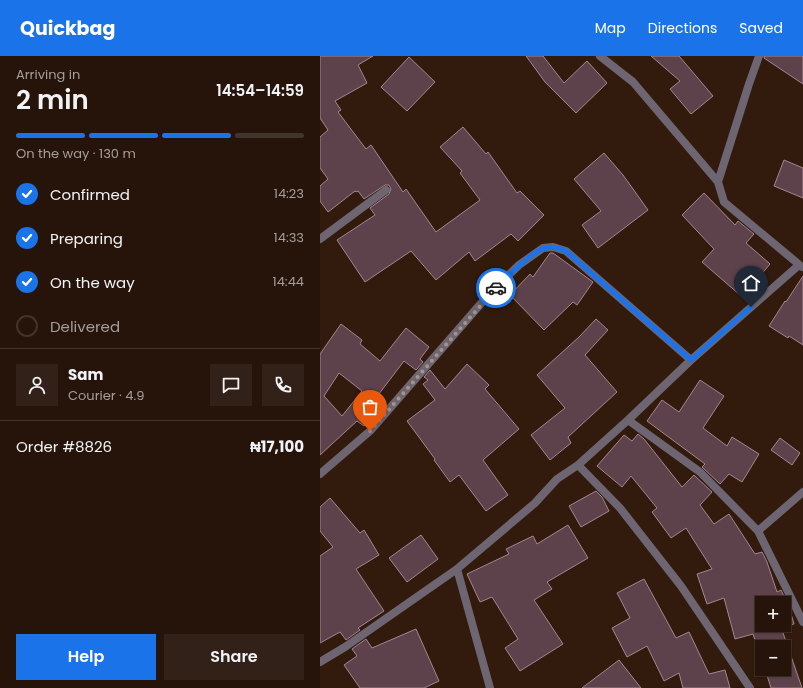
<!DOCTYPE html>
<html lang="en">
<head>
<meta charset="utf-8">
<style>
  body { margin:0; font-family:Poppins,sans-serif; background:#322118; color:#f1f3f6; height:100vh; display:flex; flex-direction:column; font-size:15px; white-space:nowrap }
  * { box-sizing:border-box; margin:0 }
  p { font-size:13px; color:#a49e9c }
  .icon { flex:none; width:22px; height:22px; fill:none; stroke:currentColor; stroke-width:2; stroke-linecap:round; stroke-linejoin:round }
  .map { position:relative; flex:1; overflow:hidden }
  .sheet { display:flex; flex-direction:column; background:#26140a; width:320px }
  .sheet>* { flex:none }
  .fabs { position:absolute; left:435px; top:540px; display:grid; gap:8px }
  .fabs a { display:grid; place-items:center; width:36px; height:36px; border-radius:0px; background:#26140a; box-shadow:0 1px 3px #0004,0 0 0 1px #42332b; font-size:20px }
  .pin { position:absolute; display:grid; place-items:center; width:34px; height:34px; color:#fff; margin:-41px -17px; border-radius:50% 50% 50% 0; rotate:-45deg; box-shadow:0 0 4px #0007 }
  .pin .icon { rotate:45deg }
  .courier { position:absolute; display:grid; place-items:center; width:40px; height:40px; margin:-20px; border:3px solid #1a73e8; border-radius:50%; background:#fff; color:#222; box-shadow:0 1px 5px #0007 }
  .head em { font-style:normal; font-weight:600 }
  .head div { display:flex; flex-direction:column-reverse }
  .head { display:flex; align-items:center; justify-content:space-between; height:68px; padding:0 16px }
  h1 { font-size:26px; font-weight:600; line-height:30px }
  .bar { display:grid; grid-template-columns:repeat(4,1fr); gap:6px 4px; align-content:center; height:48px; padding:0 16px }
  .bar i { height:5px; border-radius:3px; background:#42332b }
  .bar .selected { background:#1a73e8 }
  .bar p { grid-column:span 4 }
  .line { display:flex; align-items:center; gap:10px; padding:0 16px; border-top:1px solid #42332b }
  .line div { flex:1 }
  .round { display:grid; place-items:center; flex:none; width:42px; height:42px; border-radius:0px; background:#322118 }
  ol { padding:0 16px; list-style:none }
  li { display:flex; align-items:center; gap:12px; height:44px }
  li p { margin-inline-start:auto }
  li .icon { padding:4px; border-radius:50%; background:#1a73e8; color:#fff; stroke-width:4 }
  li:last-child { color:#a49e9c }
  li i { width:22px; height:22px; border:2px solid #42332b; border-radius:50% }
  .button { display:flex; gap:8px; margin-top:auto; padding:8px 16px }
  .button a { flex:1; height:46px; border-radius:0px; background:#1a73e8; color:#fff; font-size:16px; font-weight:600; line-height:46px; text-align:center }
  .button a+a { background:#322118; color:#f1f3f6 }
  header { display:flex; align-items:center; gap:24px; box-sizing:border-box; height:56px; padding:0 20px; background:#1a73e8; color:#fff }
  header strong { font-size:19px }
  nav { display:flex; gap:22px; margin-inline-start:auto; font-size:14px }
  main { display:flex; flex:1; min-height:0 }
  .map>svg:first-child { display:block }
  .building { fill:#5d424b; stroke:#a78590; fill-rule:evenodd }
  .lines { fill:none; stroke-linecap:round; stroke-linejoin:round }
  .street { stroke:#6d6672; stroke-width:8 }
  .done { stroke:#a59387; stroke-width:4; stroke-dasharray:0 7.2 }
  .route { stroke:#1a73e8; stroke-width:5 }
</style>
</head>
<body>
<header>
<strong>Quickbag</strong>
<nav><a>Map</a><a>Directions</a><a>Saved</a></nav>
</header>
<main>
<section class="sheet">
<div class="head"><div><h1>2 min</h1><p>Arriving in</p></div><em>14:54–14:59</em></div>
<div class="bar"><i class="selected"></i><i class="selected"></i><i class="selected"></i><i></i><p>On the way · 130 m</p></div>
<ol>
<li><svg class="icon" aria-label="check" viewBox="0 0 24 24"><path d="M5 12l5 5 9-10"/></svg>Confirmed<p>14:23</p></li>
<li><svg class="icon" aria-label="check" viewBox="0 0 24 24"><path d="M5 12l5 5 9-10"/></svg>Preparing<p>14:33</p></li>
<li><svg class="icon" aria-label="check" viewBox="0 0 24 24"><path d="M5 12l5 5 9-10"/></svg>On the way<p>14:44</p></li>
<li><i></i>Delivered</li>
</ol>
<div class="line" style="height:72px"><a class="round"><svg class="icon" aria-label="person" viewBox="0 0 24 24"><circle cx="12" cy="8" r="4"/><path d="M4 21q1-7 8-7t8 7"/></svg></a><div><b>Sam</b><p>Courier · 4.9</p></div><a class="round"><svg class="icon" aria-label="chat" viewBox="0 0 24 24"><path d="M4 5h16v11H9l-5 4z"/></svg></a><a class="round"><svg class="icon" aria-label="phone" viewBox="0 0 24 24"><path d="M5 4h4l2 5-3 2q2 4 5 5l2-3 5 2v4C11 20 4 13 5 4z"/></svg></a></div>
<div class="line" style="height:52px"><div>Order #8826</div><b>₦17,100</b></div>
<div class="button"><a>Help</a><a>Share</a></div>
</section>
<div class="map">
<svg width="483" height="632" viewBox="0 0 483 632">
  <rect width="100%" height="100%" fill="#321b0d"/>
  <path class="building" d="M0 0H53L38 9 47 27 15 45 21 54 18 56 46 93 51 89 83 136 86 133 116 176 160 144 140 117 142 115 120 91 143 71 166 98 168 96 197 137 200 135 224 159 198 185 191 178 155 205 149 196 116 224 91 195 45 226 17 184 55 159 50 152 69 138 71 133 69 129H65L44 143 38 135 36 136 35 135 8 156 0 145V130L8 123 0 112V81L8 74 0 62Z
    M206 0H223L244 27 267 5 287 27 256 57 225 26Z
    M331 0H359L393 40 371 58 350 33 360 25Z
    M444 0H483V28L444 2Z
    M89 1 115 26 87 55 61 31Z
    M284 97 303 119 328 154 278 192 262 169 281 155 254 123Z
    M464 104 483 112V142L454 130Z
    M384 137 415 169 418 165 434 178 426 187 450 208 440 220 446 225 428 246 382 206 394 193 362 159Z
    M230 197H233L273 226 257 249 253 246 224 274 190 239 210 218 213 221Z
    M483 220V289L469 280 468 282 449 270 465 245 466 246Z
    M276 263 288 274 265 299 297 336 248 381 251 387 230 404 211 379 245 352 217 319 259 281Z
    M21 268 42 284 40 288 60 305 86 272 109 291 100 303 103 306 96 314 84 305 49 351 55 356 44 370 37 365 0 399V298ZM19 317 42 335 22 360 4 340Z
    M147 308 169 329 165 333 199 373 163 404 188 439 166 455 139 419 130 426 114 404 115 403 87 365 115 344 103 328 108 324 104 321 110 314 125 333Z
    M380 324 404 340 383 372 407 390 412 381 439 398 422 426 409 418 400 428 382 411 385 408 327 365 342 344 359 356Z
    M318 378 324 383 362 431 374 419 392 436 380 449 394 468 409 458 435 498 442 496 447 506 457 536 461 534 469 551 474 568 461 571 482 632H451L445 613H464V591H442V606L433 578 415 583 404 542 387 548 377 518 392 513 366 472 351 482 332 456 337 452 311 420 302 431 277 410 304 379 312 385ZM442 547H464V569H442Z
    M460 382 480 397 472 409 451 394Z
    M276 435 282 441 289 455 261 471 249 450Z
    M10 442 40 477 44 474 59 499 36 513 64 555 38 572 40 574 26 584 20 576 0 587V500L13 491 0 475V451Z
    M248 469 268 502 227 526 232 533 214 544 243 588 200 615 185 592 198 583 172 541 160 546 147 518 189 498 186 493 213 480 217 488Z
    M101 479 118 503 87 526 69 502Z
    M324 523 356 582 369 576 389 618 405 614 410 632H363L359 617 344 625 327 590 307 601 292 572 310 562 297 537Z
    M96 573 119 625 104 632H40L24 609 37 600 32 593 46 583 52 592Z
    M299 604 321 632H262Z"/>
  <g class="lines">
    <path class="street" d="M280 0 313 26 398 126
      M439 0 429 28 398 126 404 146 482 211
      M0 183 66 134
      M308 364 380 416 438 475 483 566
      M258 409 308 364 371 304 479 209
      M0 418 50 375 171 236 199 209 223 192 233 191 246 195 371 304
      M438 475 483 436
      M137 513 170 632
      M0 606 25 591 137 513 215 447 237 423 258 409 300 452 361 530 430 632"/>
  </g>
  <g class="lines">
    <path class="done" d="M50 375 176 232"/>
    <path class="route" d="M176 232C186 222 212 195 225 192 232 190 239 192 246 195L371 304 431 251"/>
  </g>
</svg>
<div class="fabs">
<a>+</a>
<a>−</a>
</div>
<div class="pin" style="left:50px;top:375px;background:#ea580c"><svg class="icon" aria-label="bag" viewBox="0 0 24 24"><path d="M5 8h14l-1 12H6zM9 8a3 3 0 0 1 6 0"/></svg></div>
<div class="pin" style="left:431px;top:251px;background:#1f2937"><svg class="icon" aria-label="home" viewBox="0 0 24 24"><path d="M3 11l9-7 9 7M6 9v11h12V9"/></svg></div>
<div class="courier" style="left:176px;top:232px"><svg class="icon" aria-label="car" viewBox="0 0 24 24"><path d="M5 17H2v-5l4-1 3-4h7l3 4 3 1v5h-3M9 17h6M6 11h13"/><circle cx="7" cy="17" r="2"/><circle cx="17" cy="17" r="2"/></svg></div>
</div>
</main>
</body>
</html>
